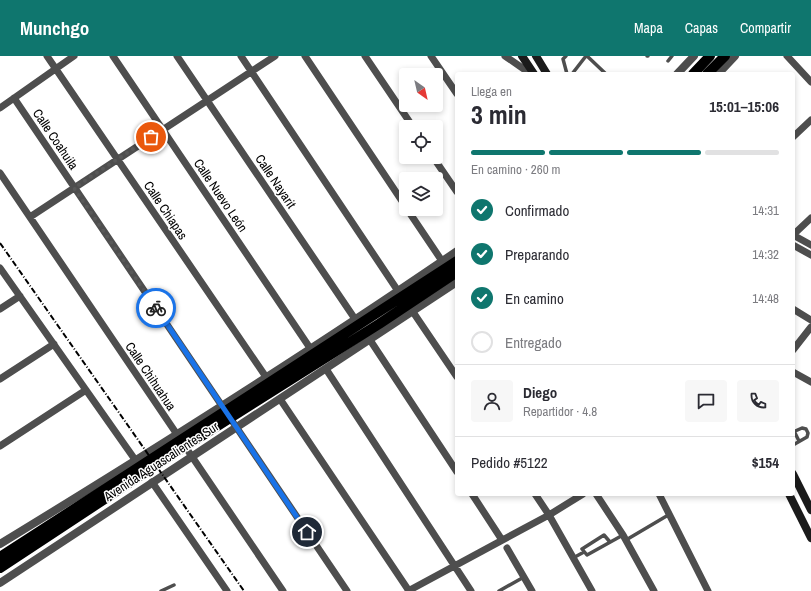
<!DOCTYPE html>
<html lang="es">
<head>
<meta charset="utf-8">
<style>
  body { margin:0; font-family:"Archivo Narrow",sans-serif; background:#f7f7f7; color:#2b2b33; height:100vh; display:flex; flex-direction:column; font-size:15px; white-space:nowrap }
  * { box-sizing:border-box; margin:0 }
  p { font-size:13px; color:#7c7c81 }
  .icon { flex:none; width:22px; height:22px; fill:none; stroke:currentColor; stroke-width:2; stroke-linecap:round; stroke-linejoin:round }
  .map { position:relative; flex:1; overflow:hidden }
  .side { position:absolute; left:455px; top:16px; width:340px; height:424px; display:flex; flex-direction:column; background:#fff; border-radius:4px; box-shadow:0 2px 6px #0003 }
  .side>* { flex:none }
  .needle { width:26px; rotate:146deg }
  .tools { position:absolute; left:399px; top:12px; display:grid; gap:8px }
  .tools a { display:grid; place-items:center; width:44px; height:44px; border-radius:4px; background:#fff; box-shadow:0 2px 6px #0003; font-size:20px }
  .pin { position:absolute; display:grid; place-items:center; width:34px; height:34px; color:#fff; margin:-17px; border:2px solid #fff; border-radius:50%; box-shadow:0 1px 4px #0007 }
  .courier { position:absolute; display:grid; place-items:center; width:40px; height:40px; margin:-20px; border:3px solid #1a73e8; border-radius:50%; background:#fff; color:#222; box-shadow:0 1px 5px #0007 }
  .head em { font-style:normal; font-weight:700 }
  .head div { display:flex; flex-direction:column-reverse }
  .head { display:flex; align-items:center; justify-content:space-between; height:68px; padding:0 16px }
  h1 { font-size:26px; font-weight:700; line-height:30px }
  .bar { display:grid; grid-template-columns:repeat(4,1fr); gap:6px 4px; align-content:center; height:48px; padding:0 16px }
  .bar i { height:5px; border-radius:3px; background:#e1e1e2 }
  .bar .active { background:#0f766e }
  .bar p { grid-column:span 4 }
  .line { display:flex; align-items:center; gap:10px; padding:0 16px; border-top:1px solid #e1e1e2 }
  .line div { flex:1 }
  .round { display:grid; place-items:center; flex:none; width:42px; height:42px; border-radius:4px; background:#f7f7f7 }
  ol { padding:0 16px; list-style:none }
  li { display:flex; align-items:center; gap:12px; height:44px }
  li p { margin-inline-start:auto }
  li .icon { padding:4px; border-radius:50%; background:#0f766e; color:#fff; stroke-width:4 }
  li:last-child { color:#7c7c81 }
  li i { width:22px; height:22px; border:2px solid #e1e1e2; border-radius:50% }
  header { display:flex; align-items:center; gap:24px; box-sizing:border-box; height:56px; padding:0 20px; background:#0f766e; color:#fff }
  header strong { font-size:19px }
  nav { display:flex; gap:22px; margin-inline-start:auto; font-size:14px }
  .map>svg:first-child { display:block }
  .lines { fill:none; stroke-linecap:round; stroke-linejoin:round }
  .service { stroke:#4e4e4e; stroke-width:3.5 }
  .minor { stroke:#4e4e4e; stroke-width:7 }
  .tertiary { stroke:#4e4e4e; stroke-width:8 }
  .secondary { stroke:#1b1b1b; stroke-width:8 }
  .primary { stroke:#000; stroke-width:10 }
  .rail { stroke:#000; stroke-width:2; stroke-dasharray:6 2 1 2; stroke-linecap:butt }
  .done { stroke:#595959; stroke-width:4; stroke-dasharray:0 7.2 }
  .route { stroke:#1a73e8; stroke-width:5 }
  .labels { text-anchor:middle; stroke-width:3; stroke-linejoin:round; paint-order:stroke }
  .street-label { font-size:13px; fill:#000; stroke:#fff }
</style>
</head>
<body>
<header>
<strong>Munchgo</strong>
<nav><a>Mapa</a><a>Capas</a><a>Compartir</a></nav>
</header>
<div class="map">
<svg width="811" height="535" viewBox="0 0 811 535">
  <rect width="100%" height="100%" fill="#fff"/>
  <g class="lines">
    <path class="service" d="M566 0 563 3 567 18
      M587 0 606 18
      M647 0H648
      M668 5 672 0
      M572 18 586 0
      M794 375 799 385
      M793 376 802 372 806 373 808 377 807 381 793 389
      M626 484 670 458
      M610 486 604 479 582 493 587 499 623 479
      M573 502 584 496
      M161 535 174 529
      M499 535 524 521"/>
    <path class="minor" d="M47 0 266 321
      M113 0 310 292
      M177 0 355 263
      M241 0 398 235
      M305 0 406 151
      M365 0 413 71
      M431 0 457 38
      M505 0 531 18
      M787 0 811 26
      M14 42 347 535
      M0 52 74 0
      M793 81 811 64
      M433 101 457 136
      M0 117 283 535
      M407 153 442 205
      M30 161 275 0
      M793 179 811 162
      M793 179 811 189
      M793 189 811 199
      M0 212 136 405
      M0 253 20 240
      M793 253 811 264
      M413 256 457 321
      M370 284 457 416
      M793 294 811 271
      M326 313 471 535
      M793 316 811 326
      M0 323 54 288
      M280 343 409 535
      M0 390 86 334
      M152 426 227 535
      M472 438 502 484
      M535 438 549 459 592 535
      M596 438 623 479 654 535
      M659 438 708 535
      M507 492 532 535
      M408 535 549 459 583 438"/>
    <path class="tertiary" d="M677 18 694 0
      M718 18 735 0
      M0 488C154 394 308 297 457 195
      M0 527 457 226"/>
    <path class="secondary" d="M522 0 534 18
      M536 0 547 18
      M793 418 811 454
      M789 438 811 482"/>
    <path class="primary" d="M693 18 710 0
      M707 18 725 0
      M0 501 457 205
      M0 512 170 400 379 268 457 216"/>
    <path class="rail" d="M0 187 244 535"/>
  </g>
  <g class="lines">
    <path class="done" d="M151 81 74 132 156 252"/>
    <path class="route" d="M156 252 307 476"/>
  </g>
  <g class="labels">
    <g class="street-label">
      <text transform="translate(56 83) rotate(56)" y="5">Calle Coahuila</text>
      <text transform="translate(276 125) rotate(56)" y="5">Calle Nayarit</text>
      <text transform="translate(221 139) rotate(56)" y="5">Calle Nuevo León</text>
      <text transform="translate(166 154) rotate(56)" y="5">Calle Chiapas</text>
      <text transform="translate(151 320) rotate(56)" y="5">Calle Chihuahua</text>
      <text transform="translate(161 405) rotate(-33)" y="5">Avenida Aguascalientes Sur</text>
    </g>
  </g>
</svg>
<div class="tools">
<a><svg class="needle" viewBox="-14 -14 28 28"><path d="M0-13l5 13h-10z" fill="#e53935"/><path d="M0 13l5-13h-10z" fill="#7c7c81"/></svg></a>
<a><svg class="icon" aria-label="locate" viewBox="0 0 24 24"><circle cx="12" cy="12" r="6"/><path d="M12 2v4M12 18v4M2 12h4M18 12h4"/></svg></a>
<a><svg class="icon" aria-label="layers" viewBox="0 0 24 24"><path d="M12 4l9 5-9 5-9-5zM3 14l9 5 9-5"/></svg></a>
</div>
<div class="pin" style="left:151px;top:81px;background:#ea580c"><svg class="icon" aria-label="bag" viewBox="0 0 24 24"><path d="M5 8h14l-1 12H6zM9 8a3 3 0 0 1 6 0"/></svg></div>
<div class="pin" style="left:307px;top:476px;background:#1f2937"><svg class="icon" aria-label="home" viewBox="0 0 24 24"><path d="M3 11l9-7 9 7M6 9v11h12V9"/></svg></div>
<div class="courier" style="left:156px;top:252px"><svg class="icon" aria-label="bike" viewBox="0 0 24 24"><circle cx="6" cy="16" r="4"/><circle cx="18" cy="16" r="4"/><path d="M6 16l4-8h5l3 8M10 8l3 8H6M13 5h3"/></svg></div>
<section class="side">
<div class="head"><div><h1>3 min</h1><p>Llega en</p></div><em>15:01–15:06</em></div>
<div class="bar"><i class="active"></i><i class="active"></i><i class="active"></i><i></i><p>En camino · 260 m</p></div>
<ol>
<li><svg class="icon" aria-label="check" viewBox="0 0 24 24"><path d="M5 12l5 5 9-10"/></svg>Confirmado<p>14:31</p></li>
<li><svg class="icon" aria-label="check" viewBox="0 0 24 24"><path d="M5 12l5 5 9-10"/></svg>Preparando<p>14:32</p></li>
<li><svg class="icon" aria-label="check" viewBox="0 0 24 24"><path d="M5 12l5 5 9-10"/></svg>En camino<p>14:48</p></li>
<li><i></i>Entregado</li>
</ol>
<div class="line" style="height:72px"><a class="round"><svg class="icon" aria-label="person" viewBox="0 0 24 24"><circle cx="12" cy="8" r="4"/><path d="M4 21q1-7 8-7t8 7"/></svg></a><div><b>Diego</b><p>Repartidor · 4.8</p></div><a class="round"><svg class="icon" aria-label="chat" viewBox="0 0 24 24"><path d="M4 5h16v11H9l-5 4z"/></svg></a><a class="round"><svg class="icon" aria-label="phone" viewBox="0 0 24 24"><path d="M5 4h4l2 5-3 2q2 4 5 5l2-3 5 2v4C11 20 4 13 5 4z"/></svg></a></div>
<div class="line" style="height:52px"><div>Pedido #5122</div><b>$154</b></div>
</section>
</div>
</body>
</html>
